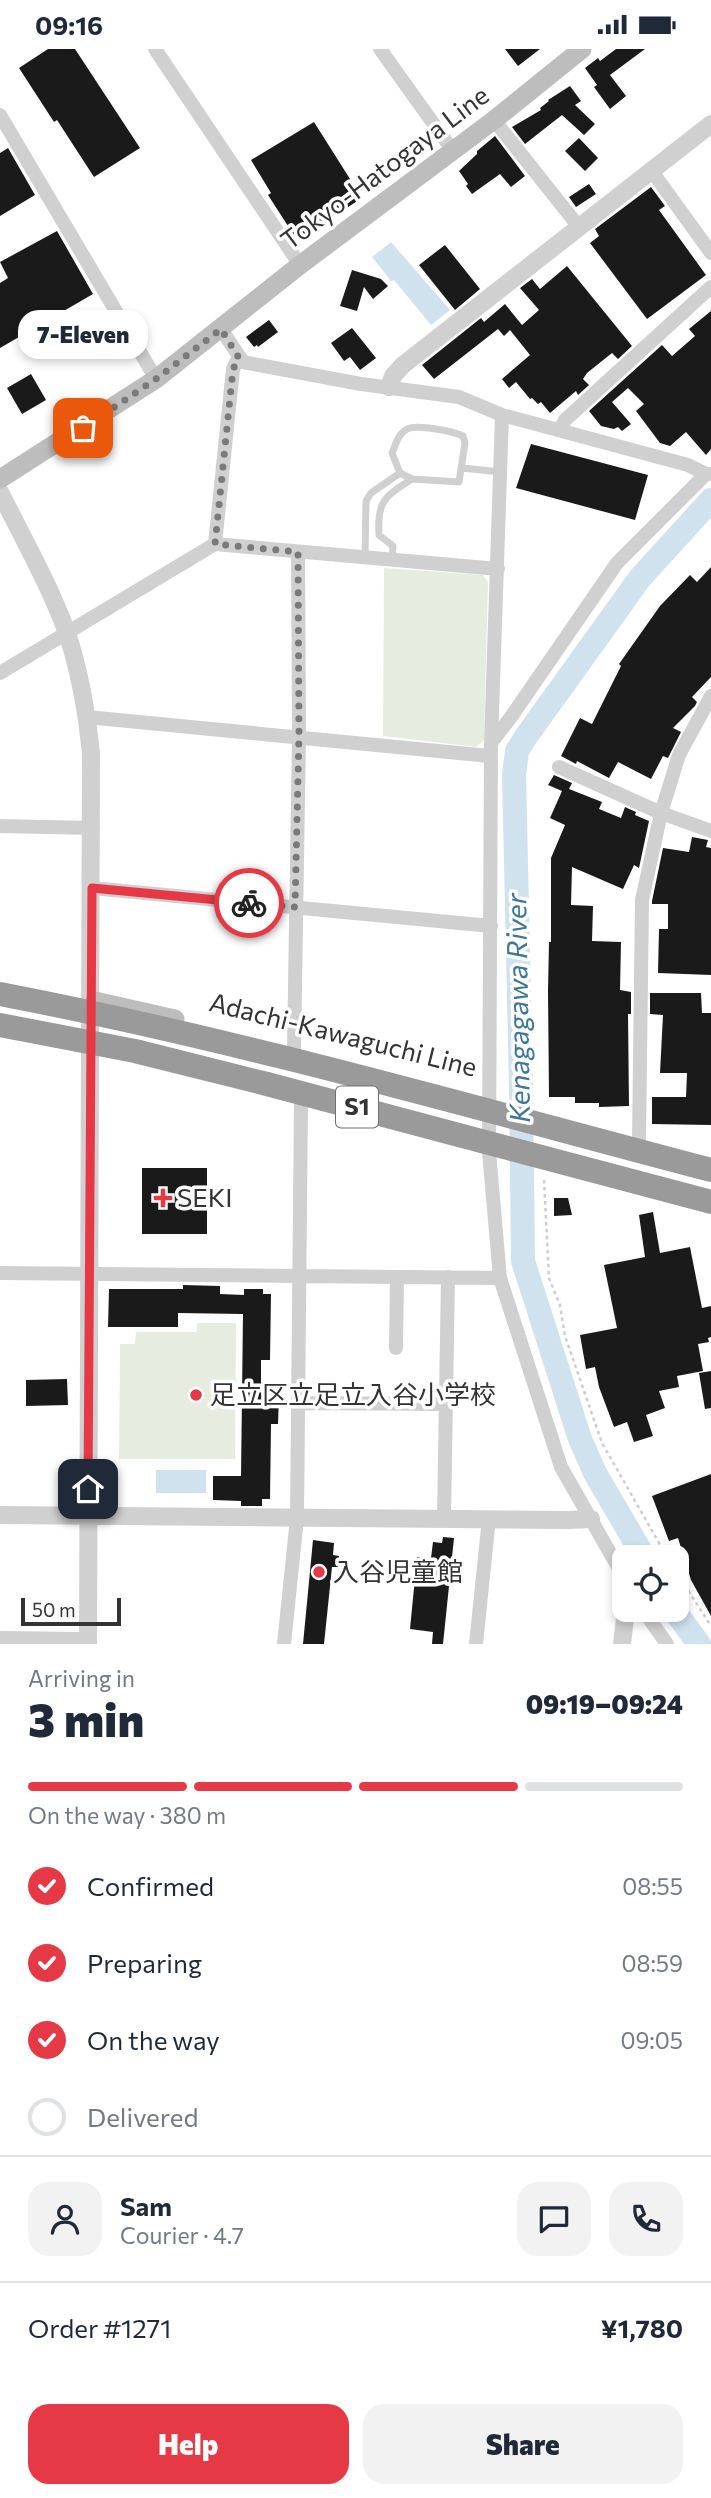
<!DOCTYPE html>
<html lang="en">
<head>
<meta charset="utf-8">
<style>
  body { margin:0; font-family:Commissioner,"Noto Sans JP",sans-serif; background:#f2f2f3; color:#1f2937; height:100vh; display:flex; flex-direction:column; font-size:26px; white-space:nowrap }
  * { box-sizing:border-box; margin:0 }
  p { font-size:23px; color:#747a83 }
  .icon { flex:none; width:38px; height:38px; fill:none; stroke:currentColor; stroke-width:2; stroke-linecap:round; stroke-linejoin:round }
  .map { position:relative; height:1595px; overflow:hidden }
  .side { display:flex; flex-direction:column; background:#fff; flex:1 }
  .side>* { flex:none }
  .controls { position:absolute; left:612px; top:1496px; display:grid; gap:14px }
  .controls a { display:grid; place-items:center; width:77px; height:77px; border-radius:14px; background:#fff; box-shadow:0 4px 10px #0003; font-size:35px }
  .scale { position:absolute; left:21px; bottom:18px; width:100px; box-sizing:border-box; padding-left:7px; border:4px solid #333; border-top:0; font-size:19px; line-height:24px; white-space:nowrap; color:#333; -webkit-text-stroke:5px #fff; paint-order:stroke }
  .pin { position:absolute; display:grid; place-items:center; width:60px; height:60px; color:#fff; margin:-30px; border-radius:14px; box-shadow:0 4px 10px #0006 }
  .courier { position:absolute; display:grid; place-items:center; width:70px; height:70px; margin:-35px; border:5px solid #e63946; border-radius:50%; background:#fff; color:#222; box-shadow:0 2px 9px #0007 }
  .bubble { position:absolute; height:49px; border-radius:21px; background:#fff; box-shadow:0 4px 10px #0003; font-size:23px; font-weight:800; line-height:49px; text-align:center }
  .summary em { font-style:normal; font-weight:800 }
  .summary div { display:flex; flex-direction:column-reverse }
  .summary { display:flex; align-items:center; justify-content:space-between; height:119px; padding:0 28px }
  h1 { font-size:46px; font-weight:800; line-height:52px }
  .bar { display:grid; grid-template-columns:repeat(4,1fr); gap:10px 7px; align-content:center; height:84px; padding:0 28px }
  .bar i { height:9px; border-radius:5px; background:#e0e1e3 }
  .bar .selected { background:#e63946 }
  .bar p { grid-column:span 4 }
  .line { display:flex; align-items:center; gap:18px; padding:0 28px; border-top:2px solid #e0e1e3 }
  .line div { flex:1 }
  .round { display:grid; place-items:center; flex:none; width:74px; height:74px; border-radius:21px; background:#f2f2f3 }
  ol { padding:0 28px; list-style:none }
  li { display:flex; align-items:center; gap:21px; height:77px }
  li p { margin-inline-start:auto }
  li .icon { padding:7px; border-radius:50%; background:#e63946; color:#fff; stroke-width:4 }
  li:last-child { color:#747a83 }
  li i { width:38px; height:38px; border:4px solid #e0e1e3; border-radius:50% }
  .button { display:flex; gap:14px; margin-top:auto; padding:14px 28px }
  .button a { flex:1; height:80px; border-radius:21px; background:#e63946; color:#fff; font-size:28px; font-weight:800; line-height:80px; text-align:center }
  .button a+a { background:#f2f2f3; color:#1f2937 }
  .status { display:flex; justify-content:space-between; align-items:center; height:49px; padding:0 35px; background:#fff; direction:ltr }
  .status svg { height:19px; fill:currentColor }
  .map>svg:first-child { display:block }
  .green { fill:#e6ecdf }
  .water { fill:#cfe2ee }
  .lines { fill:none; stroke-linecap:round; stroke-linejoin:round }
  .river { stroke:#cfe2ee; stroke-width:24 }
  .building { fill:#1a1a1a }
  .path { stroke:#cdcdcd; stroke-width:2.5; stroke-dasharray:3.5 3.5; stroke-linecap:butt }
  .service { stroke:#d0d0d0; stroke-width:7 }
  .minor { stroke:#d0d0d0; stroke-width:14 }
  .tertiary { stroke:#d0d0d0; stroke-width:18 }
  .secondary { stroke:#bdbdbd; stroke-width:19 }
  .motorway-bridge { stroke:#9a9a9a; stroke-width:24 }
  .done { stroke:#7a7a7a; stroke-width:7; stroke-dasharray:0 12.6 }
  .route { stroke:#e63946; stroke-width:9 }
  .poi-dot { fill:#e63946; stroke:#fff; stroke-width:2.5 }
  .labels { text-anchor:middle; stroke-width:7; stroke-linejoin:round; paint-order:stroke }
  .shield { fill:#fff; stroke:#707070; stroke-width:2 }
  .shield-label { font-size:24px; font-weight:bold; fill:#333 }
  .street-label { font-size:26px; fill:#333; stroke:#fff }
  .poi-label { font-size:26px; fill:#333; stroke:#fff; text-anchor:start }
  .water-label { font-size:28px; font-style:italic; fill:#3f7597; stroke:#fff }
</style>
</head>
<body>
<div class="status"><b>09:16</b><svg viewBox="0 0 49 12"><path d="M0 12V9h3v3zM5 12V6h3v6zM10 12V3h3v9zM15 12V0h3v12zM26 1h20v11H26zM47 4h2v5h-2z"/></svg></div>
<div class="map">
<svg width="711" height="1595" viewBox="0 0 711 1595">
  <rect width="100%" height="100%" fill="#fff"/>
  <path class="green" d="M384 519 483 526 488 533 484 691 476 698 383 687Z
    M197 1274H236L235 1410H119L120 1295H135L136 1283H197Z"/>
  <path class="water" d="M391 193 450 261 431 276 394 231 391 232 372 208Z
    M156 1421H206V1444H156Z"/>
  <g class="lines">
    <path class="river" d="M644 1508 595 1424 580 1390 523 1212 521 1035 514 726 517 702 525 689 640 529 711 451
      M674 1561 699 1595"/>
  </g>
  <path class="building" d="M48 0H75L140 99 94 128 57 71 54 73 19 19Z
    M505 0H540L518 17Z
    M616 0H645L610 26 626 47 610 60 594 38 597 36 585 19 598 9 600 12Z
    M570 37 581 52 575 56 595 75 584 86 562 66 525 95 512 78 541 61 540 59 549 52 548 51Z
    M314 73 362 149 297 191 268 146 271 144 251 111Z
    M495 87 525 127 511 138 500 125 472 145 466 137 468 135 459 122 477 105V102Z
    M579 89 598 109 585 122 565 102Z
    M8 99 35 146 0 167V104Z
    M589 135 596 145 576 158 569 148Z
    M651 138 665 157 659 161 706 226 647 270 590 194 599 187 595 180Z
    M57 182 93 245 0 299V234L8 229 0 213Z
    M445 196 480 240 455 261 419 216Z
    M567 217 632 297 618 310 612 304 587 324 583 330 589 336 578 346 576 342 550 364 541 353 538 355 532 349 530 350 516 333 509 339 502 330 530 306 510 281 504 287 498 280 434 330 422 316 481 269 484 273 505 255 522 276 539 261 520 239 532 230 540 240Z
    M352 221 381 230 388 237 373 250 364 238 357 262 340 257Z
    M711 262V400L706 406 686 383 670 397 660 394 636 362 644 355 628 339 612 353 631 375 622 382 618 378 614 380 601 377 589 362 662 296 672 307 695 287 689 280Z
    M269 271 278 283 258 298 257 296 254 298 246 288Z
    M352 279 376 309 360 321 350 308 344 312 331 294Z
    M31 325 46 351 22 365 7 339Z
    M531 395 648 426 635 471 516 439Z
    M711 518V628L692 648 697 653 695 657 673 679 681 683 668 709 663 707 651 730 618 713 609 729 577 712 576 715 561 707 580 669 592 675 621 617 619 615 660 557 690 526 697 533Z
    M554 726 572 734 569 740 602 753 599 760 621 769 625 758 636 763 635 766 649 772 639 819 634 816 623 840 572 818 571 856 593 857 592 892 621 893 620 941 631 943V965H628L629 1057 599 1058V1054H575V1048H549L548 942 549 893H551V809L565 776 550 769 562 742 548 736Z
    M692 788 708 791 706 798 711 799V926L658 924 659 880H668V855H652V852L663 799 689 803Z
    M650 944H701L702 964H711V1076L652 1075V1048H686L687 1024H660L663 966 650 965Z
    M142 1119H207V1185H142Z
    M554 1149H568L572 1166 554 1167Z
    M653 1163 660 1204 690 1198 702 1259 711 1257V1288L708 1289 709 1293 698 1295 703 1322 677 1327 679 1338 659 1342 665 1359 646 1366 653 1387 634 1393 627 1373 614 1378 599 1338 595 1318 586 1320 580 1286 617 1279 604 1216 645 1208 639 1166Z
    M183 1236 220 1237V1245L244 1246V1240H263V1245H271L270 1311H261V1346H279L278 1375H271L270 1450H262V1457H241V1452L213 1451V1427H241L243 1265 178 1264V1278H108L109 1240H183Z
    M711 1322V1359L705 1360 699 1324Z
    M67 1330 68 1356 26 1357V1331Z
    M711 1425V1567L691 1531 678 1489 669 1492 652 1447Z
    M443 1488 454 1489 443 1595H432L433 1583 410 1580 417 1508 431 1509 433 1493 442 1494Z
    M313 1491 334 1494 333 1506 339 1507 338 1518H332L324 1595H303Z"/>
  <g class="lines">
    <path class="path" d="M544 1131 549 1229 560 1256 565 1287 602 1394 667 1508
      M677 1524 711 1577"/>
    <path class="service" d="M462 419 501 423
      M365 508 366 452 371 444 400 424 392 404C396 395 398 385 407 380 417 375 452 382 463 387L465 394 459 433 412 430 400 424
      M392 511 393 497 379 486C377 452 384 448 412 430"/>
    <path class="minor" d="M155 0 300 216
      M380 0 453 102
      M0 66 156 330
      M494 71 579 178
      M651 121 711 204
      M221 280 243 313 361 335 459 348 502 366 688 416 706 425
      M502 366 491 694 489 1103 500 1229 561 1418 625 1530
      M560 381 565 371 711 238
      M215 495 233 320 239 308
      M0 624 215 495 498 520
      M87 668 490 707
      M491 694 511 668 617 514 706 425H711
      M559 718 661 764 711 782
      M0 777 93 779
      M92 839 491 877
      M294 1000 299 686 298 503
      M639 1091 642 851 661 764 679 706 711 647
      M0 1224 500 1229
      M396 1299 397 1228
      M298 1354 446 1355
      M444 1469 448 1228
      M643 1561 667 1595
      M0 1589 88 1590
      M284 1595 297 1469 301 1052
      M476 1595 489 1469"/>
    <path class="tertiary" d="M389 338 393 327 403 316 711 75
      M0 443C23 489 49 535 67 584 80 623 87 664 91 705L88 1595
      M0 1466 568 1471 591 1470
      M622 1595 626 1561"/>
    <path class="secondary" d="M0 430 156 330 300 216 494 71 582 0
      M95 952 175 970"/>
    <path class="motorway-bridge" d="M0 945C240 991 475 1059 711 1121
      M0 976 135 1002 267 1035 711 1153"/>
  </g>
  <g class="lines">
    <path class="done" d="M83 379 156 330 221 280 239 309 233 320 215 495 298 503 299 687 295 858 249 854"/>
    <path class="route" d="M88 1440 92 839 249 854"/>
  </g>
  <g class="poi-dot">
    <path d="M159.5 1138.5h7v7h7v7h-7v7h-7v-7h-7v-7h7z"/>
    <circle cx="196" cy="1346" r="7"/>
    <circle cx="319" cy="1523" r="7"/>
  </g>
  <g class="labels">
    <rect class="shield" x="336" y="1037.5" width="42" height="41" rx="5"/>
    <g class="shield-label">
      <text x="357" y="1066">S1</text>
    </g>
    <g class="street-label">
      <text transform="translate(385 119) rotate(-37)" y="9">Tokyo-Hatogaya Line</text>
      <text transform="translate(343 986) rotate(14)" y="9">Adachi-Kawaguchi Line</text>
    </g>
    <g class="poi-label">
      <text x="177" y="1158">SEKI</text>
      <text x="210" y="1355">足立区立足立入谷小学校</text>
      <text x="333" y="1532">入谷児童館</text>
    </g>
    <g class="water-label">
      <text transform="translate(518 959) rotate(-91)" y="10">Kenagagawa River</text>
    </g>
  </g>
</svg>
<div class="controls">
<a><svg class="icon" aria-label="locate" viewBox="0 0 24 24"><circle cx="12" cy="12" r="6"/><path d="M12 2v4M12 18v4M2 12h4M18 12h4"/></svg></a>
</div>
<div class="scale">50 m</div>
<div class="pin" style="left:83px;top:379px;background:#ea580c"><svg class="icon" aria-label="bag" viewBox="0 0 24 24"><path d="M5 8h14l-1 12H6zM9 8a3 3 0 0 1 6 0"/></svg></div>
<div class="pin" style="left:88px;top:1440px;background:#1f2937"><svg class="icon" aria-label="home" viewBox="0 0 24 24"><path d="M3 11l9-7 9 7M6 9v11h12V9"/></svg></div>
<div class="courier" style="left:249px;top:854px"><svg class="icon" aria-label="bike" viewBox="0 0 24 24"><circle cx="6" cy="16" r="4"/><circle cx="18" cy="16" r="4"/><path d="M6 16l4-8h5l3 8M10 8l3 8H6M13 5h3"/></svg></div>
<div class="bubble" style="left:18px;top:261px;width:130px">7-Eleven</div>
</div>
<section class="side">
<div class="summary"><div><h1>3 min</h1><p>Arriving in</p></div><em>09:19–09:24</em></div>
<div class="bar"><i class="selected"></i><i class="selected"></i><i class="selected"></i><i></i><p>On the way · 380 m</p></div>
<ol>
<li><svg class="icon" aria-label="check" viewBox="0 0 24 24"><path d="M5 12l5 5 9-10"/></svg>Confirmed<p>08:55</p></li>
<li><svg class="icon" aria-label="check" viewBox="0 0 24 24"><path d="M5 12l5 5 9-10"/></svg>Preparing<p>08:59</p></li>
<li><svg class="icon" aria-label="check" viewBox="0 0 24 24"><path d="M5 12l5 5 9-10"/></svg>On the way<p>09:05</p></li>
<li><i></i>Delivered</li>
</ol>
<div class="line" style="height:126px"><a class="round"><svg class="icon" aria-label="person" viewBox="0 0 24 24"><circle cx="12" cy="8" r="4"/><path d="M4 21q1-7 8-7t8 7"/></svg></a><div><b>Sam</b><p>Courier · 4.7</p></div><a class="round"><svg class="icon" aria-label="chat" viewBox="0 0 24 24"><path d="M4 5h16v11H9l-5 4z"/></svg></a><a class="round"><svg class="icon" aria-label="phone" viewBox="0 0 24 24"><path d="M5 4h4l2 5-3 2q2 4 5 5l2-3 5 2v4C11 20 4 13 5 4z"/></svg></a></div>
<div class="line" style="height:91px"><div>Order #1271</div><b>¥1,780</b></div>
<div class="button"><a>Help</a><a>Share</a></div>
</section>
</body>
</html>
